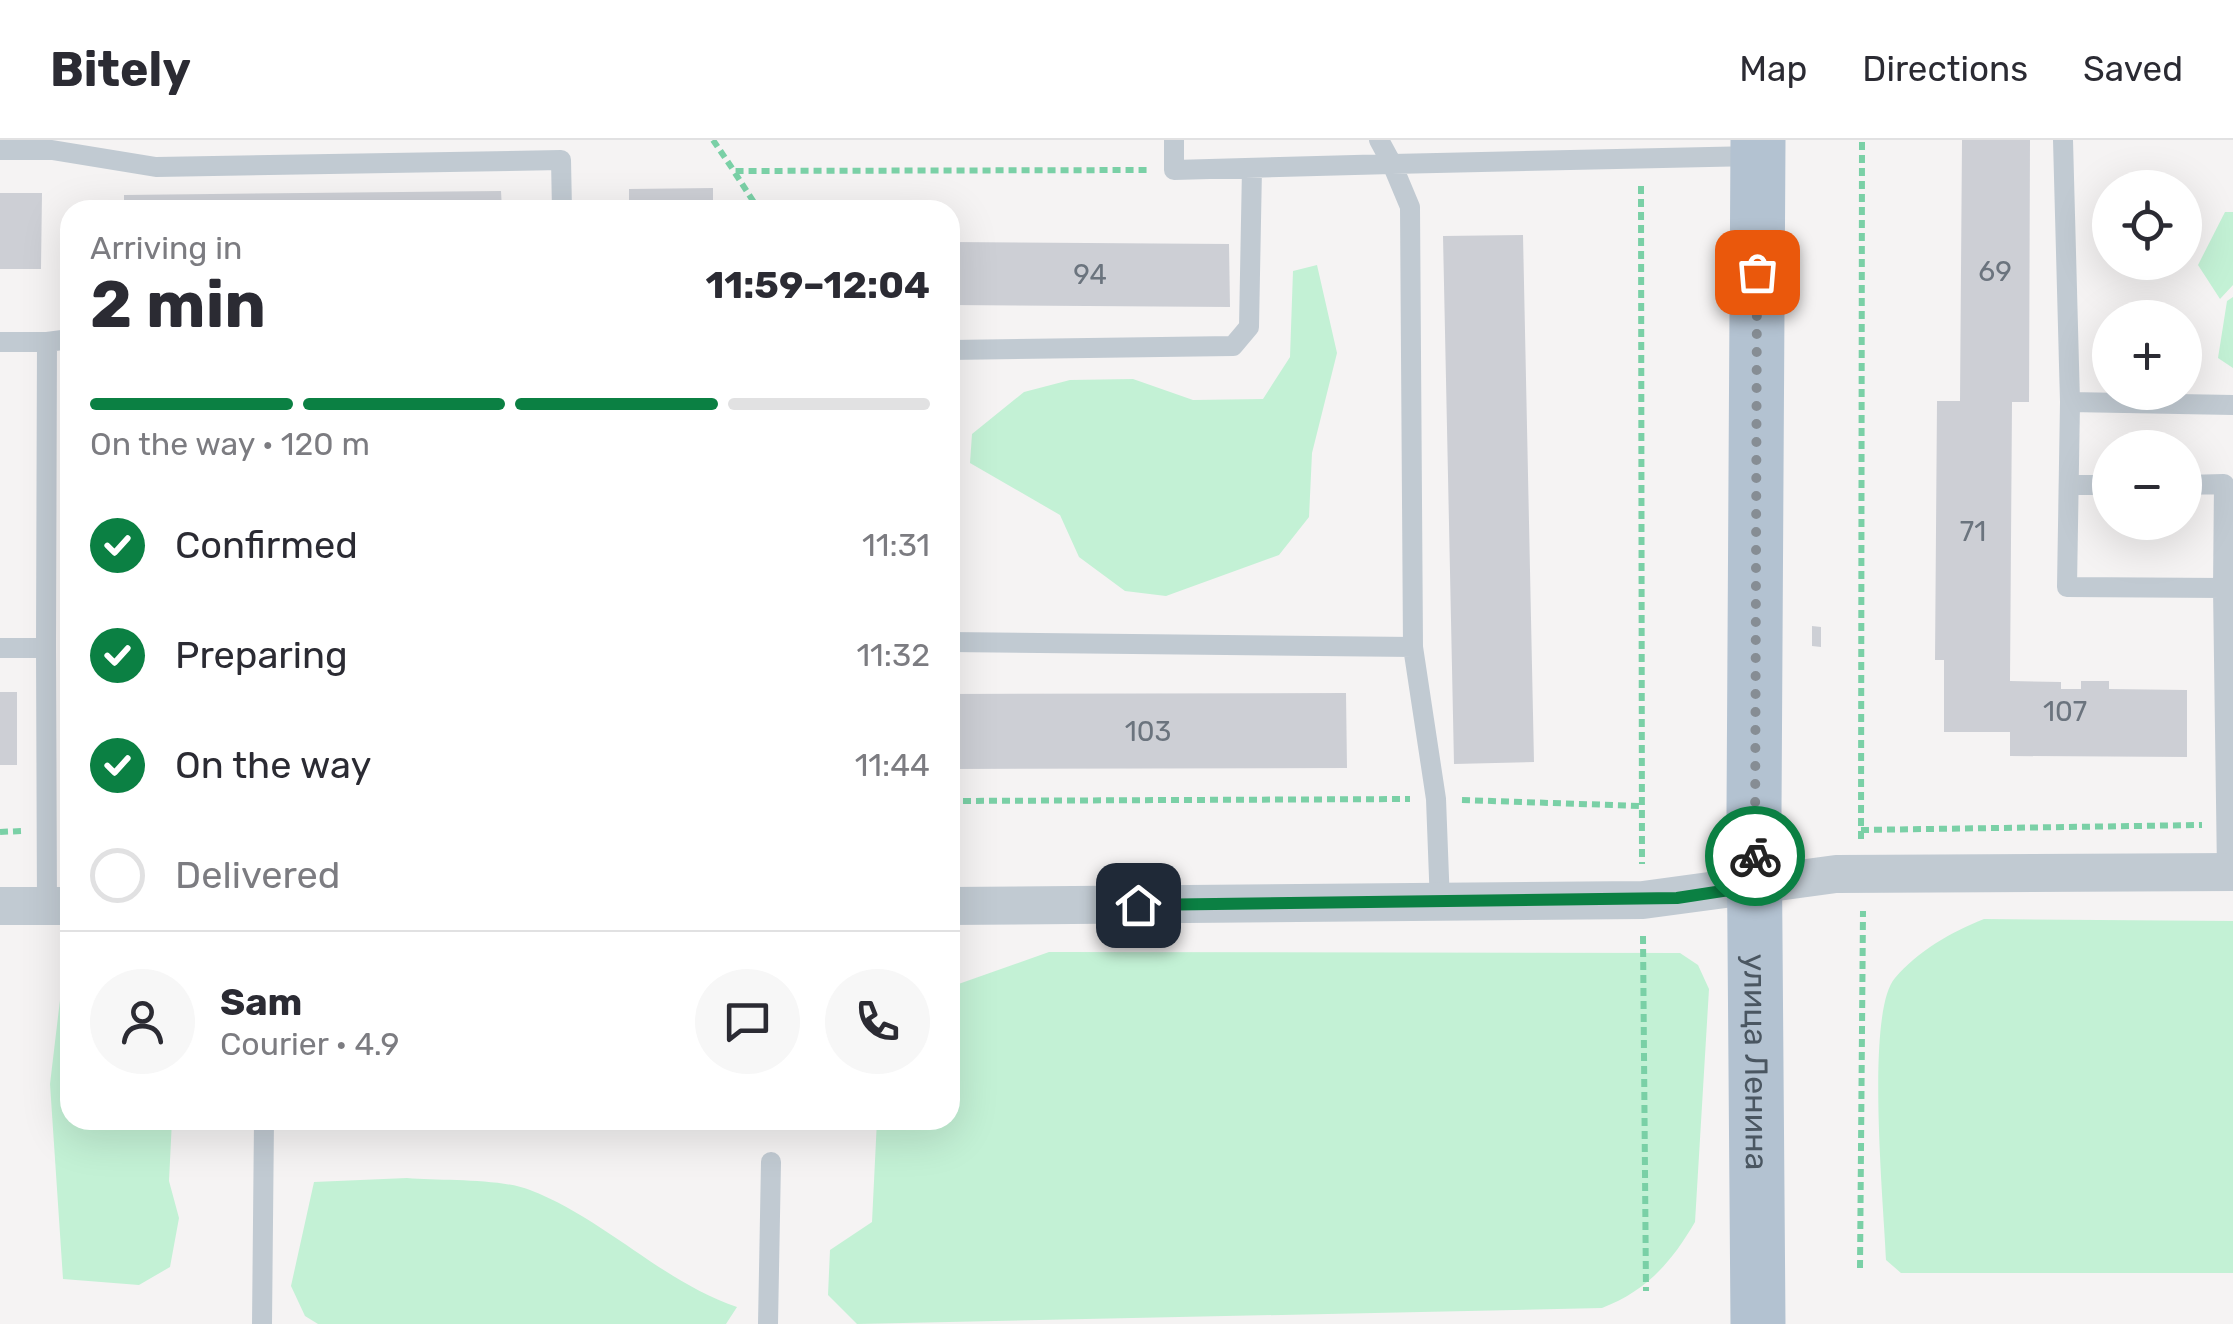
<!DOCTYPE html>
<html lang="en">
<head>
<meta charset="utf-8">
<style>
  body { margin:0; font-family:Rubik,sans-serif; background:#f7f7f7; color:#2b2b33; height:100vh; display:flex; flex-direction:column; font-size:38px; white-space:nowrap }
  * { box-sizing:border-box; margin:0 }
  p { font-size:32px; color:#7c7c81 }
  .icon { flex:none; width:55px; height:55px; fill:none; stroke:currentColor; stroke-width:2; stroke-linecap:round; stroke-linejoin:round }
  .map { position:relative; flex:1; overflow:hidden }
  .panel { position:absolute; left:60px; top:60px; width:900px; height:930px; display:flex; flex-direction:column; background:#fff; border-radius:30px; box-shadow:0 10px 40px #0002 }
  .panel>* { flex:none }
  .buttons { position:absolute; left:2092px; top:30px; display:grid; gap:20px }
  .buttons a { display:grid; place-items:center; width:110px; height:110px; border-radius:50%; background:#fff; box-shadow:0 10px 40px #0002; font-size:50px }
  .pin { position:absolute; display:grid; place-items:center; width:85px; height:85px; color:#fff; margin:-42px; border-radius:20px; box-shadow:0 5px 15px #0006 }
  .courier { position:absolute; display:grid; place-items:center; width:100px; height:100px; margin:-50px; border:8px solid #0b8043; border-radius:50%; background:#fff; color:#222; box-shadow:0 2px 12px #0007 }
  .summary em { font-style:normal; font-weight:700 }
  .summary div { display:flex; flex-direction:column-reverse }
  .summary { display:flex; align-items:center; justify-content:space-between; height:170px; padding:0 30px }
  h1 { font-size:65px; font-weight:700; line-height:75px }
  .bar { display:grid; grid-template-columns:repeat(4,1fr); gap:15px 10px; align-content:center; height:120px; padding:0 30px }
  .bar i { height:12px; border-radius:8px; background:#e1e1e2 }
  .bar .selected { background:#0b8043 }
  .bar p { grid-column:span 4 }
  .line { display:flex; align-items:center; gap:25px; padding:0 30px; border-top:2px solid #e1e1e2 }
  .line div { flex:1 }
  .round { display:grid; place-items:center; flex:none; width:105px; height:105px; border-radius:52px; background:#f7f7f7 }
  ol { padding:0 30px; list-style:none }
  li { display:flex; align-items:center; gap:30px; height:110px }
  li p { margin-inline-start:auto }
  li .icon { padding:10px; border-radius:50%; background:#0b8043; color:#fff; stroke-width:4 }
  li:last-child { color:#7c7c81 }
  li i { width:55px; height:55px; border:5px solid #e1e1e2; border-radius:50% }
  header { display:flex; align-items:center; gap:60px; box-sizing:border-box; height:140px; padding:0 50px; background:#fff; border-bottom:2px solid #e1e1e2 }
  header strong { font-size:48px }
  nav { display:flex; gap:55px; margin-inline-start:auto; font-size:35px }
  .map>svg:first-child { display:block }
  .green { fill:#c3f1d5 }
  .building { fill:#cdcfd5 }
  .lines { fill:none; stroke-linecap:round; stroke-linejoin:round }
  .path { stroke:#7ad0a6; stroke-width:6; stroke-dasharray:8 5; stroke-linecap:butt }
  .lane { stroke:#c1cad2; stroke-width:20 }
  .street { stroke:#c1cad2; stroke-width:38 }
  .primary { stroke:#b3c2d1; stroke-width:55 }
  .done { stroke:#868d94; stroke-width:10; stroke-dasharray:0 18 }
  .route { stroke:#0b8043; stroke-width:12 }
  .labels { text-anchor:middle; stroke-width:8; stroke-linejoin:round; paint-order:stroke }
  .number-label { font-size:28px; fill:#6b747e }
  .street-label { font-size:32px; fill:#4a5661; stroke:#fff }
</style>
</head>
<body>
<header>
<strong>Bitely</strong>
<nav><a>Map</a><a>Directions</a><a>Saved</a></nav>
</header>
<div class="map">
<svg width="2233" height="1184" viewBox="0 0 2233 1184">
  <rect width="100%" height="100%" fill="#f5f3f3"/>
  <path class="green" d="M2225 72H2233V145L2220 159 2198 125Z
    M1317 125 1337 213 1312 313 1309 377 1279 415 1166 456 1125 451 1079 417 1060 375 970 323 972 294 1024 252 1070 240 1133 239 1193 260 1263 259 1290 217 1293 131Z
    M2233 157V228L2218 218 2227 161Z
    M1984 779 2233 781V1133H1901L1886 1120C1884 1067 1865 872 1895 838 1918 811 1951 792 1984 779Z
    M1049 812 1680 813 1698 825 1709 849 1695 1082C1671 1123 1646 1151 1602 1168L857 1184 828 1155 830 1110 872 1082 877 980H950V847Z
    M60 860 70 877V980H172L169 1041 179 1078 170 1127 139 1145 63 1139 50 944Z
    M407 1038C441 1041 499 1038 530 1050 605 1079 661 1141 737 1167L726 1184H318L305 1176 291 1146 314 1042Z"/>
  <path class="building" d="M1962 0H2030L2029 262H2012L2010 541 2061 542V549H2081V541H2109V549L2187 550V617L2010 616V592H1944V520H1935L1937 261H1960Z
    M713 48V70H629V49Z
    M501 51 502 70H124V55Z
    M0 53H42L41 129H0Z
    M1523 95 1534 622 1454 624 1443 96Z
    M950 102 1229 104 1230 167 950 165Z
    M1812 486 1821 487V507L1812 506Z
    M0 552H17V625H0Z
    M1346 553 1347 628 950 629V554Z"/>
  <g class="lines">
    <path class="path" d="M713 0 734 31 1150 30
      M735 33 759 70
      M1641 46 1642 724
      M1462 660 1641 666
      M950 661 1410 659
      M1861 690 2202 685
      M0 692 21 691
      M1861 699 1862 0
      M1643 796 1646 1151
      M1860 1128 1863 771"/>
    <path class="lane" d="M1174 0V30L1392 24 1379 0
      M2063 0 2070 262 2067 447 2223 448 2227 732
      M0 10H52L156 27 561 20 562 70
      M0 202H47L46 508
      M47 202 70 199
      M950 210 1233 206 1249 187 1252 28
      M2070 262 2233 265
      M2069 345H2110
      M2185 345 2224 344 2223 448
      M950 502 1413 507 1410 67 1392 24 1755 16
      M1413 507 1436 659 1440 764
      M0 508H46L47 766
      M262 1184 264 980
      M768 1184 771 1022"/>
    <path class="street" d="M0 766H70
      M950 766 1643 760 1836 734 2233 732"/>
    <path class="primary" id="s1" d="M1758 0 1754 672 1758 1184"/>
  </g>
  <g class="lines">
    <path class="done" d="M1755 716 1757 132"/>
    <path class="route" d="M1138 765 1677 758 1755 746V716"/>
  </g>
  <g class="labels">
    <g class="number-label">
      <text x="1995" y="141">69</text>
      <text x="1090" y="144">94</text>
      <text x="1973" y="401">71</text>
      <text x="2065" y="581">107</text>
      <text x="1148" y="601">103</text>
    </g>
    <g class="street-label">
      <text dy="11" stroke="none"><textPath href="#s1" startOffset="922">улица Ленина</textPath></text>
    </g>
  </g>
</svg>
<div class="buttons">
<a><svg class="icon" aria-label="locate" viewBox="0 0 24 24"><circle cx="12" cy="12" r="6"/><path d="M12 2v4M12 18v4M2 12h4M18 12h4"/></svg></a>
<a>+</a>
<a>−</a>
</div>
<div class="pin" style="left:1757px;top:132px;background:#ea580c"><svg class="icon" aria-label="bag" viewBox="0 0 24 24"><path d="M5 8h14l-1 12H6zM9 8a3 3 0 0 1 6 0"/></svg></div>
<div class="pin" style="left:1138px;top:765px;background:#1f2937"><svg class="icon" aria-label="home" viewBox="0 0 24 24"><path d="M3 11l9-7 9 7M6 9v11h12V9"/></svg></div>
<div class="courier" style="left:1755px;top:716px"><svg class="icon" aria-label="bike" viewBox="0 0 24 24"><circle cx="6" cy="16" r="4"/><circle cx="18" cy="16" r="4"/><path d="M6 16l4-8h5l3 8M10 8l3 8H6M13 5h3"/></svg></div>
<section class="panel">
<div class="summary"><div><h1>2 min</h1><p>Arriving in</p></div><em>11:59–12:04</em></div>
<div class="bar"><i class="selected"></i><i class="selected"></i><i class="selected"></i><i></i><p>On the way · 120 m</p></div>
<ol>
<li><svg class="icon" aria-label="check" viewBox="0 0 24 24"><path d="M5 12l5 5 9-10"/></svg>Confirmed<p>11:31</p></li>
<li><svg class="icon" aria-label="check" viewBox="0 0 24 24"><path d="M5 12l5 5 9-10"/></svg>Preparing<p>11:32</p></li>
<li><svg class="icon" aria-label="check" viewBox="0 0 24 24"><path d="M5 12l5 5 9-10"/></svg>On the way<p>11:44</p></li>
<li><i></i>Delivered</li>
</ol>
<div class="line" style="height:180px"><a class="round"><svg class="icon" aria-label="person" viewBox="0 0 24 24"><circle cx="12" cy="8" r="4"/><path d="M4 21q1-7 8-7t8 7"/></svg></a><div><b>Sam</b><p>Courier · 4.9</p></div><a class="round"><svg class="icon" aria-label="chat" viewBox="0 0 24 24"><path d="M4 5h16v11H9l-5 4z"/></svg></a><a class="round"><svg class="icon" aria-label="phone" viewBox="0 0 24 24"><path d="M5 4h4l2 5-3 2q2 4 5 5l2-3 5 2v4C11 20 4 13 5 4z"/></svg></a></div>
</section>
</div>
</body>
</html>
